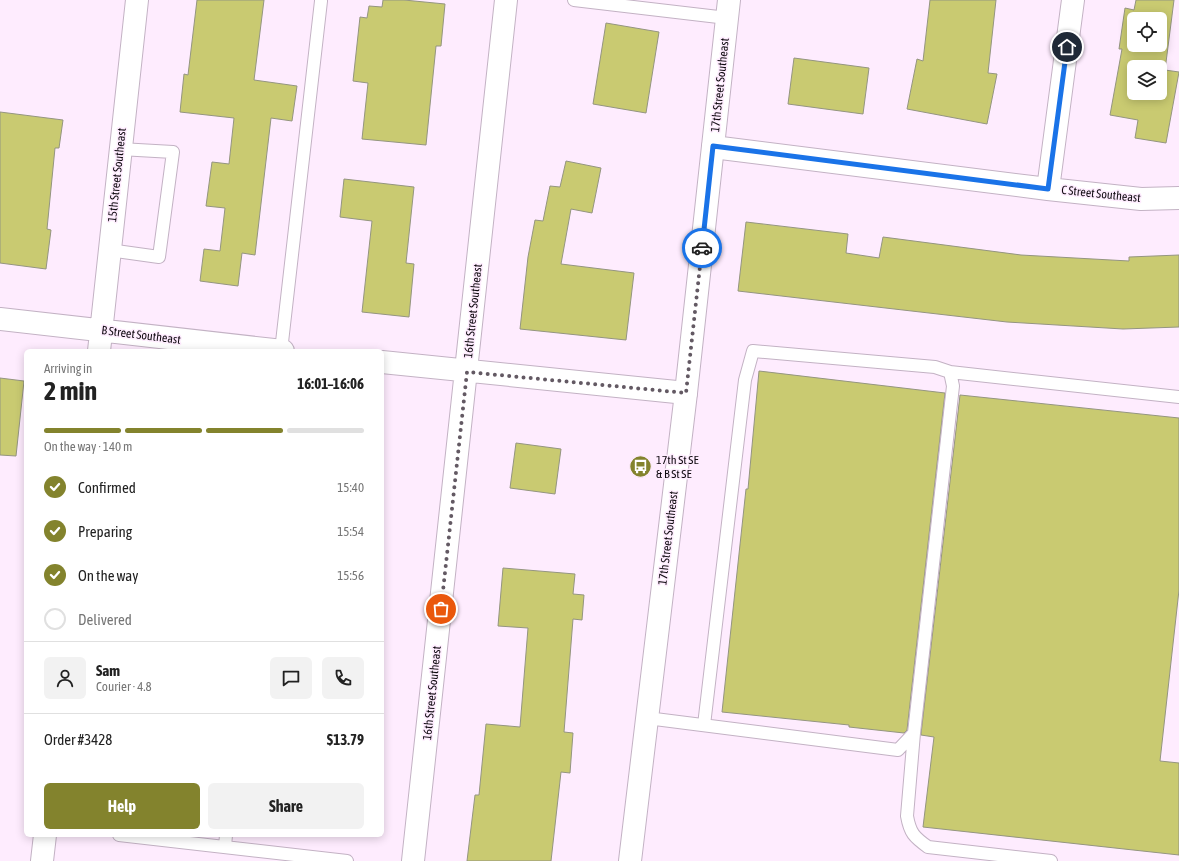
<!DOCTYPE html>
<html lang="en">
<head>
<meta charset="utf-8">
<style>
  body { margin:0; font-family:"Asap Condensed",sans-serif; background:#f2f2f2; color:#222; height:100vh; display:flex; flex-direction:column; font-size:15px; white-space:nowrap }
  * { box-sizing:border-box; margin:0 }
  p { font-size:13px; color:#767676 }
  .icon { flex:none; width:22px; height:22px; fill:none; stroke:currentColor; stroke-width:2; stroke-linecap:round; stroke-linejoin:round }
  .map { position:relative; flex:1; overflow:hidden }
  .drawer { position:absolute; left:24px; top:349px; width:360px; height:488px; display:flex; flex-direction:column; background:#fff; border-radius:6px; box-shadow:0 2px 10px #0003 }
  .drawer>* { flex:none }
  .tools { position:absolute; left:1127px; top:12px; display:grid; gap:8px }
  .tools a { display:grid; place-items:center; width:40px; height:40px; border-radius:6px; background:#fff; box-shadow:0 2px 10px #0003; font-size:20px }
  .pin { position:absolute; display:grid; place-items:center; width:34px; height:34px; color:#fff; margin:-17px; border:2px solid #fff; border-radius:50%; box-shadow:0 1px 4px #0007 }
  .courier { position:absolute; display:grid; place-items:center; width:40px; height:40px; margin:-20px; border:3px solid #1a73e8; border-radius:50%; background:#fff; color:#222; box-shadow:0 1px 5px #0007 }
  .head em { font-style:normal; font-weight:700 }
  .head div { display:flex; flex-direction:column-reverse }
  .head { display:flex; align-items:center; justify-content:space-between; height:68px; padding:0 20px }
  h1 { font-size:26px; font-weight:700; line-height:30px }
  .bar { display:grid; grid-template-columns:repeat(4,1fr); gap:6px 4px; align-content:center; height:48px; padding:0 20px }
  .bar i { height:5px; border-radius:3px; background:#e0e0e0 }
  .bar .active { background:#83832d }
  .bar p { grid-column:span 4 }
  .line { display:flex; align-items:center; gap:10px; padding:0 20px; border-top:1px solid #e0e0e0 }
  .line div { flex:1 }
  .round { display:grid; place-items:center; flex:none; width:42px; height:42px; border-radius:6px; background:#f2f2f2 }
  ol { padding:0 20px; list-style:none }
  li { display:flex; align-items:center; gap:12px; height:44px }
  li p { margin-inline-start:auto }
  li .icon { padding:4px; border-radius:50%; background:#83832d; color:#fff; stroke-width:4 }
  li:last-child { color:#767676 }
  li i { width:22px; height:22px; border:2px solid #e0e0e0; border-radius:50% }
  .action { display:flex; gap:8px; margin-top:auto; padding:8px 20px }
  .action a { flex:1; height:46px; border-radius:6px; background:#83832d; color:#fff; font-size:16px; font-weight:700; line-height:46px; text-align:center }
  .action a+a { background:#f2f2f2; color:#222 }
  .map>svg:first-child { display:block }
  .building { fill:#c9ca71; stroke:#949580; fill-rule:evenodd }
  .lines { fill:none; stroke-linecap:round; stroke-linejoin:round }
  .lane-casing { stroke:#c3b2c4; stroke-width:14 }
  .street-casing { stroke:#c3b2c4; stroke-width:24 }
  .secondary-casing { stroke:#c3b2c4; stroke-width:24 }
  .lane { stroke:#fff; stroke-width:12 }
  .street { stroke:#fff; stroke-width:22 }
  .secondary { stroke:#fff; stroke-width:22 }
  .done { stroke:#635963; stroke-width:4; stroke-dasharray:0 7.2 }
  .route { stroke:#1a73e8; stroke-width:5 }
  .labels { text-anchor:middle; stroke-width:3; stroke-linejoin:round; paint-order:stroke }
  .street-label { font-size:12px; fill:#0f0a10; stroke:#feecfe }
  .poi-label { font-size:12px; fill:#0f0a10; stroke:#feecfe; text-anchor:start }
</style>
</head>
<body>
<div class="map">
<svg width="1179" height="861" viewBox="0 0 1179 861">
  <rect width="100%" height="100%" fill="#feecfe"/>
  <path class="building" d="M197 0H264L254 80 297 86 292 121 271 118 255 255 242 253 238 286 200 281 204 249 220 251 225 208 206 206 212 162 229 164 234 118 180 112 184 74 188 75Z
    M383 0H404L445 4 441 46H436L426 145 362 139 368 83 353 81 360 17 367 18 369 6 382 7Z
    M930 0H996L988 73 997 74 987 124 907 109 917 59 923 61Z
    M1136 0H1174L1165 70 1179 72 1166 143 1135 138 1138 120 1110 115 1122 49H1119L1125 8 1134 10ZM1134 19H1160V45H1134ZM1134 67H1160V93H1134Z
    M606 23 659 32 646 113 593 104Z
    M794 58 869 68 863 114 788 104Z
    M0 112 63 120 59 148H55L47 229 51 230 46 269 0 263Z
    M566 161 601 168 592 213 571 209 561 264 634 273 626 340 520 329 528 257 535 220 543 221 550 186 560 187Z
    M344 179 414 187 406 263 414 264 409 317 362 312 372 221 340 217Z
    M746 222 848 234 846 253 879 258 883 237 1021 255 1129 261V257L1179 255V327L1123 329 1007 322 738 291Z
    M759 371 945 393 907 730 904 733 849 727V725L722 712 746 489H748Z
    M0 378 24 381 16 456 0 455Z
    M960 395 1179 418V590L1160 761 1179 763V855L923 827 934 737 921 735V734Z
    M516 443 561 449 555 494 510 488Z
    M503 568 575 574 573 594 584 595 582 620 573 619 564 732 573 733 570 773 561 772 551 861H467L475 795H479L486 724 520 727 528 628 498 626Z"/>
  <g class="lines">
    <defs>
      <path id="lane" d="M574 0 727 18
        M109 250 159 257 173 152 120 149
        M281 351 321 1
        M950 372 1179 397
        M647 718 898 750 914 733 953 386 950 372 935 367 753 351 745 380 704 725
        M914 733 907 816C910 833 914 837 928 847L1051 861
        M119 835 347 861
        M225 847 226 835"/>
      <path id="street" d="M713 147 1048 189 1141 199 1179 198
        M1048 189 1073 0
        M0 319 283 351
        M99 351 137 0
        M382 362 686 393
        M42 861 45 835
        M413 861 506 0"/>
      <path id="secondary" d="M630 861 686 393 729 0"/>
    </defs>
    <use href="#lane" class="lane-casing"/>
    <use href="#street" class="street-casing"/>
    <use href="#secondary" class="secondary-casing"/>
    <use href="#lane" class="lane"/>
    <use href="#street" class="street"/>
    <use href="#secondary" class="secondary"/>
  </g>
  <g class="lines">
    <path class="done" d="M441 609 467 372 686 393 702 248"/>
    <path class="route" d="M702 248 713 146 1048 189 1067 47"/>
  </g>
  <defs>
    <symbol id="bus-disc" viewBox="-11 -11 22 22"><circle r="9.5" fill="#83832d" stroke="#feecfe"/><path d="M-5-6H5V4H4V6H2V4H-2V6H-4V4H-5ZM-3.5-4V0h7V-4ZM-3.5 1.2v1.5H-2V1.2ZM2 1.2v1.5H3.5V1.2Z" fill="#fff"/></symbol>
  </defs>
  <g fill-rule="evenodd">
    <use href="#bus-disc" x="628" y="454" width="25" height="25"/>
  </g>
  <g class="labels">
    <g class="street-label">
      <text transform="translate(720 85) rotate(-84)" y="4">17th Street Southeast</text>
      <text transform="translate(117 175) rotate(-84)" y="4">15th Street Southeast</text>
      <text transform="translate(1101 194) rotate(6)" y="4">C Street Southeast</text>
      <text transform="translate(473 311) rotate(-84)" y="4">16th Street Southeast</text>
      <text transform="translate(141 335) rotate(7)" y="4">B Street Southeast</text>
      <text transform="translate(668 538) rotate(-83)" y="4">17th Street Southeast</text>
      <text transform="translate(432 693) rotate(-84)" y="4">16th Street Southeast</text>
    </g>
    <g class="poi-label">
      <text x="656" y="464">17th St SE<tspan x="656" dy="14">&amp; B St SE</tspan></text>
    </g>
  </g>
</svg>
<div class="tools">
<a><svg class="icon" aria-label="locate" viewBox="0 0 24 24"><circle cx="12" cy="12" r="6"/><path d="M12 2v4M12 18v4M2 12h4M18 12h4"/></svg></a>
<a><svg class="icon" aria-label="layers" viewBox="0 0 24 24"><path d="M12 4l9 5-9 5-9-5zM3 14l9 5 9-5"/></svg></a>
</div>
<div class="pin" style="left:441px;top:609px;background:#ea580c"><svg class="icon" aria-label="bag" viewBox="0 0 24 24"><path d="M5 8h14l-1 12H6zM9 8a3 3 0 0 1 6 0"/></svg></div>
<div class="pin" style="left:1067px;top:47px;background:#1f2937"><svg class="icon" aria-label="home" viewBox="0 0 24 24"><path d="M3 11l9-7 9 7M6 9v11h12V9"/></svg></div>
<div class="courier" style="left:702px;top:248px"><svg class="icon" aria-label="car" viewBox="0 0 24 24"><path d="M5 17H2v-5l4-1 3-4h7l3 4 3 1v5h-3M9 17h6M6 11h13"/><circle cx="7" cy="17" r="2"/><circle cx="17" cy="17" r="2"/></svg></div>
<section class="drawer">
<div class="head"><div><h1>2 min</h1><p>Arriving in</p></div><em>16:01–16:06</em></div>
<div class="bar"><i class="active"></i><i class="active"></i><i class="active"></i><i></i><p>On the way · 140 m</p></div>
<ol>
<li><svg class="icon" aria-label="check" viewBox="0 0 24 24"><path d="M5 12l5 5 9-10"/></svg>Confirmed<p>15:40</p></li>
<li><svg class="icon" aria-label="check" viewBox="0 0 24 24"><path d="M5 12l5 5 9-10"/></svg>Preparing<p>15:54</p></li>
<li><svg class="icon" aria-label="check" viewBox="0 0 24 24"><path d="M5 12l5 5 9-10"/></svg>On the way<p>15:56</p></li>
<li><i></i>Delivered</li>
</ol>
<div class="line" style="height:72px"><a class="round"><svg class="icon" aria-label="person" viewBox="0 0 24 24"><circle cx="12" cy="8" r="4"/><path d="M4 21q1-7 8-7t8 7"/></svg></a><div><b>Sam</b><p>Courier · 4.8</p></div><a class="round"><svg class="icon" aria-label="chat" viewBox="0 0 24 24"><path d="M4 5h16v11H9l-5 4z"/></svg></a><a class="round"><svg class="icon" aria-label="phone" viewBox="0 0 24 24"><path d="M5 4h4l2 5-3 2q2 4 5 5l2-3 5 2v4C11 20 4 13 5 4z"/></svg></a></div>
<div class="line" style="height:52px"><div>Order #3428</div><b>$13.79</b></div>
<div class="action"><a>Help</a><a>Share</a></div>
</section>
</div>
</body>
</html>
